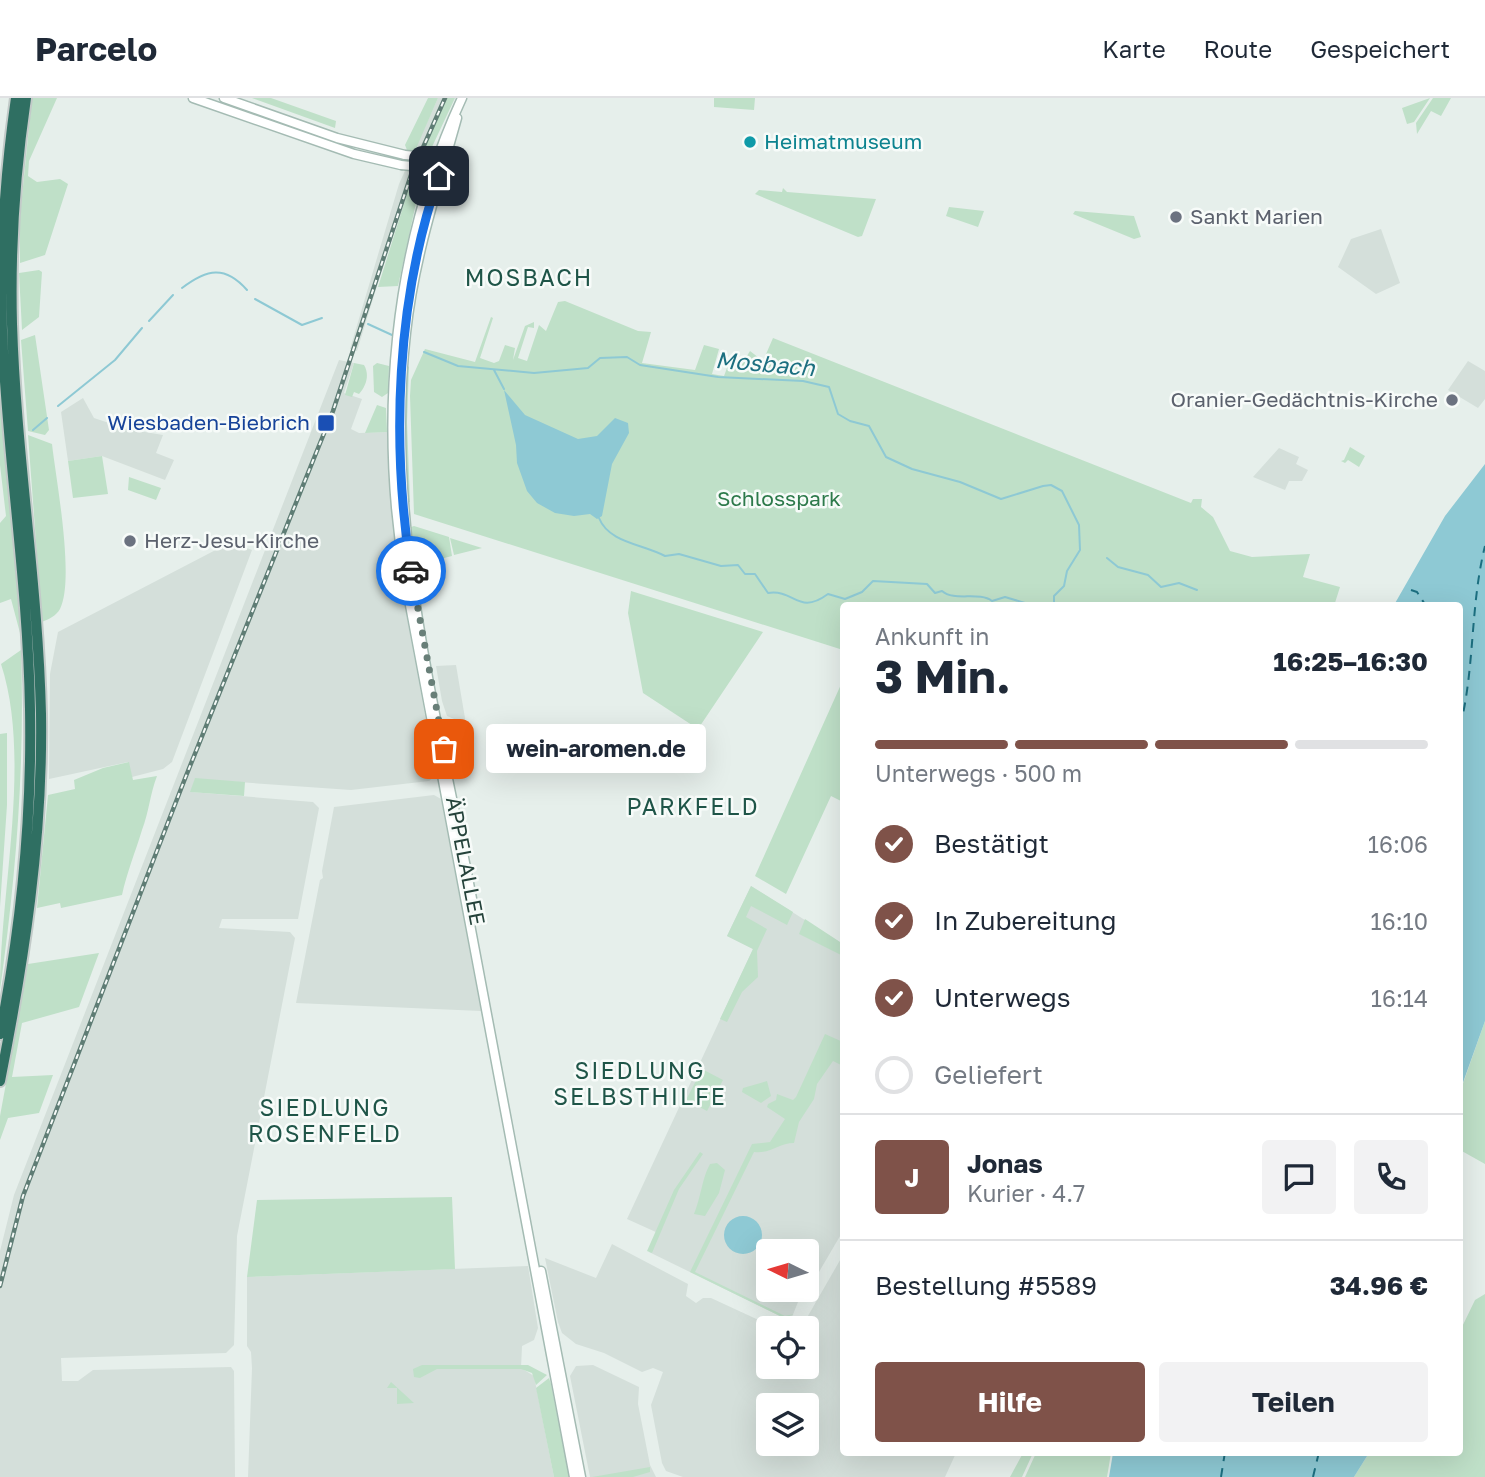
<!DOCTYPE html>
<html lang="de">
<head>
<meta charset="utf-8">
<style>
  body { margin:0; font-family:"Golos Text",sans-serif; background:#f2f2f3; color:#1f2937; height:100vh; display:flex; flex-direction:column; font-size:26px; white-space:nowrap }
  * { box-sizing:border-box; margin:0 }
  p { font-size:23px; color:#747a83 }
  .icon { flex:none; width:38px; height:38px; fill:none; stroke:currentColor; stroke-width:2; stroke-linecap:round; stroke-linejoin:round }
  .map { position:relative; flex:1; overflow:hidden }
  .panel { position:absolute; left:840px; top:504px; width:623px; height:854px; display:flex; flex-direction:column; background:#fff; border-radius:7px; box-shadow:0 7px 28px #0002 }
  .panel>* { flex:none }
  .needle { width:46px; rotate:275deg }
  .tools { position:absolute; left:756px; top:1141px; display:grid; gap:14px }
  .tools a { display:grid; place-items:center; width:63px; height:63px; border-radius:7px; background:#fff; box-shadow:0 7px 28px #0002; font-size:35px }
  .pin { position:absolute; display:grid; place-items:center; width:60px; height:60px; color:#fff; margin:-30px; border-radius:14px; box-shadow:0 4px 10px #0006 }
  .courier { position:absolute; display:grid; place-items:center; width:70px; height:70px; margin:-35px; border:5px solid #1a73e8; border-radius:50%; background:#fff; color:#222; box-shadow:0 2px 9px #0007 }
  .bubble { position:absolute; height:49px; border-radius:7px; background:#fff; box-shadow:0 7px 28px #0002; font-size:23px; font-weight:700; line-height:49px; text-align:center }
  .headline em { font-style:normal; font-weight:700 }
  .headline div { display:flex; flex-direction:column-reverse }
  .headline { display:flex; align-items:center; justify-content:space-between; height:119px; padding:0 35px }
  h1 { font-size:46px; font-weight:700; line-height:52px }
  .bar { display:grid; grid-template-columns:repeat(4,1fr); gap:10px 7px; align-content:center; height:84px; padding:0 35px }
  .bar i { height:9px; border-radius:5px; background:#e0e1e3 }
  .bar .current { background:#7f5249 }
  .bar p { grid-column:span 4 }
  .line { display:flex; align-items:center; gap:18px; padding:0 35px; border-top:2px solid #e0e1e3 }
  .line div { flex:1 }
  .round { display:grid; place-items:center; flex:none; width:74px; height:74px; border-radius:7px; background:#f2f2f3 }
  ol { padding:0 35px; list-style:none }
  li { display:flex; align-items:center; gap:21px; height:77px }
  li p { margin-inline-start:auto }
  li .icon { padding:7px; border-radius:50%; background:#7f5249; color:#fff; stroke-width:4 }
  li:last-child { color:#747a83 }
  li i { width:38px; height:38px; border:4px solid #e0e1e3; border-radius:50% }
  .cta { display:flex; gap:14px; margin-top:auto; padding:14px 35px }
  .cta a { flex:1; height:80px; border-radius:7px; background:#7f5249; color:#fff; font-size:28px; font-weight:700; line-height:80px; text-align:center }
  .cta a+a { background:#f2f2f3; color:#1f2937 }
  header { display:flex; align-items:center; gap:42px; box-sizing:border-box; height:98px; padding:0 35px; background:#fff; border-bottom:2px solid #e0e1e3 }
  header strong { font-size:33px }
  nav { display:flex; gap:38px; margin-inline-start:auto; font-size:24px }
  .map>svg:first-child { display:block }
  .built { fill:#d4dfda; fill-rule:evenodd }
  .green { fill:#bfe0c8 }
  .water { fill:#8ec9d4 }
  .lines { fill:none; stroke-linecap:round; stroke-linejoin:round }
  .stream { stroke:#8ec9d4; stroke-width:2 }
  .ferry { stroke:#1c6f80; stroke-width:2; stroke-dasharray:9 7; stroke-linecap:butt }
  .secondary-casing { stroke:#a4bbb3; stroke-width:11 }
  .highway-casing { stroke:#c2cac8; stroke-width:14 }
  .secondary { stroke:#fff; stroke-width:8 }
  .highway { stroke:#2f6f62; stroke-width:10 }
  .rail-casing { stroke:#5f7d75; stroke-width:4.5 }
  .rail { stroke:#f7fbf9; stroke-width:2; stroke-dasharray:5; stroke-linecap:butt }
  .secondary-bridge-casing { stroke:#a4bbb3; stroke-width:11; stroke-linecap:butt }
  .secondary-bridge { stroke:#fff; stroke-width:8 }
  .done { stroke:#687f78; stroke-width:7; stroke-dasharray:0 12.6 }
  .route { stroke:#1a73e8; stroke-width:9 }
  .culture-dot { fill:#0f9aa8; stroke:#f7fbf9; stroke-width:2.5 }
  .worship-dot { fill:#6b7280; stroke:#f7fbf9; stroke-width:2.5 }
  .transit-dot { fill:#1a4fb4; stroke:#f7fbf9; stroke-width:2.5 }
  .labels { text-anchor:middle; stroke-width:5; stroke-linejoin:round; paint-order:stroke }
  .culture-label { font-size:21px; fill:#0d838f; stroke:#f7fbf9; text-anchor:start }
  .worship-label { font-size:21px; fill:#5b616d; stroke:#f7fbf9; text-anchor:start }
  .transit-label { font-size:21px; fill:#164399; stroke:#f7fbf9; text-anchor:end }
  .park-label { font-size:21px; fill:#2d7a4b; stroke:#f7fbf9 }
  .street-label { font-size:21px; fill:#24423a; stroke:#f7fbf9 }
  .neighbourhood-label { font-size:23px; letter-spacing:2px; fill:#1f5548; stroke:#f7fbf9 }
  .water-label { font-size:23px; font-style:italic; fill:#1c6f80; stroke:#f7fbf9 }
</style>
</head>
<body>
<header>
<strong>Parcelo</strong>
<nav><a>Karte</a><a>Route</a><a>Gespeichert</a></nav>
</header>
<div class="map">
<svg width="1485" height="1379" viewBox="0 0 1485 1379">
  <rect width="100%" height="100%" fill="#e6efeb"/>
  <path class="built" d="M438 0H447L400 113 357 253 350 251 399 86Z
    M1381 131 1400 185 1376 196 1338 169 1351 141Z
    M339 262 354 265 344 295 362 301 351 331 359 335 387 334 396 461 436 677 429 683 351 692 195 681 191 694 313 704 319 710 298 821H222L219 830 290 834 295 840 237 1138 234 1247 226 1255 61 1260 62 1283H78L93 1272 231 1269 234 1273 235 1379H0V1153L14 1097Z
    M1468 263 1485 273V301L1478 310 1448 292Z
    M83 300 94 320 127 331 163 337 156 355 174 362 165 382 102 358 68 363 61 314Z
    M1279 350 1299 359 1296 366 1308 372 1302 383H1289L1285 392 1253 379Z
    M231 444 252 452 172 664 163 671 132 679 128 664 49 681 50 576 58 534Z
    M456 567 466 626 447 618 442 603 436 568Z
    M434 697 441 701 481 913 296 905 320 782 323 780 322 773 334 709Z
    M751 788 843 846V1133L806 1196 800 1199 792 1219 784 1220 649 1154 658 1135 627 1121 753 851 727 838ZM768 1153H807V1192H768Z
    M612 1146 688 1186 686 1198 696 1205 703 1200H711L776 1230H768V1269H807V1230H801L843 1157 844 1354 956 1355 945 1379H683L666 1373 662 1365 651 1307 663 1274 653 1270 642 1274 604 1255 576 1246 562 1235 558 1224 545 1160 596 1180ZM768 1307H807V1346H768Z
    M528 1168 538 1230 534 1242 522 1248 521 1270 534 1278 554 1379H248L252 1270 251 1254 247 1248V1179Z
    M593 1267 639 1289 638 1306 650 1367 656 1379H590L570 1278 576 1268Z"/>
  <path class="green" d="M32 0H57L29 63 28 78 37 84 60 81 68 86 45 157 20 165V118Z
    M252 0H271L336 23 335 30Z
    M428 0H438L415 53 407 52 405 47Z
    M447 0H455L431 51 422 54Z
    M714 0H755L754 12 714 9Z
    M1430 0 1414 24 1407 26 1402 10Z
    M1433 0H1451L1441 18 1431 13 1417 36 1416 25Z
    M413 77 421 79V82L398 188 378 189Z
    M783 90 787 94 876 101 862 138 858 139 755 96 759 92 782 94Z
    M949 109 984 113 978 129 946 118Z
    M1075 113 1134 118 1141 139 1134 141 1073 116Z
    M39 172 42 174 39 219 22 232 19 175Z
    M565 203 638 233 651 234 642 265 695 272 704 247 719 251 712 276 724 278 730 262 742 266 750 253 763 263 773 240 1191 405 1193 401H1202L1201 409 1213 419 1230 453 1252 459 1310 456 1303 479 1340 489 1334 508H844L843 552 414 416 410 298 411 282 425 251 475 264 491 219 493 220 480 260 494 265 499 263 505 247 515 250 513 262 525 228 534 224V230L528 229 518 260 527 263 539 227 546 233 558 204Z
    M35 237 49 332 45 337 28 333 21 242Z
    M354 265 364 267C370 277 366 288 359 296L354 294 352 299 345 297Z
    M377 265 389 268 388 295 382 299 374 294 373 268Z
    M406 267 409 269 407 324 410 404H406L403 355Z
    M0 292 19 503 20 535 11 501 0 505V425L6 418 0 367Z
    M377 307 386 310 387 334 365 335Z
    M28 337 52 346C56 382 75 481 60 511 56 518 49 521 42 524Z
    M1350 349 1365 358 1359 369 1348 362 1345 365 1341 363 1344 362Z
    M102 358 108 396 73 400 68 363Z
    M129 379 161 390 156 402 128 392Z
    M414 428 449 439 452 458 416 467 411 429Z
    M450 440 482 450 454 457Z
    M631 493 763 534 698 631 643 595 628 515Z
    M21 552C25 667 16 779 0 892 0 792 32 661 1 566Z
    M843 582V704L831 698 786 796 755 778Z
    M7 635V707L0 809V636Z
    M129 664 133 682 157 678C150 696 149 714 142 732 135 755 127 774 122 797L61 810 60 805 37 810 48 697 75 691 74 682 103 670Z
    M195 680 245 684 244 698 190 694Z
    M751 788 793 814 787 827 751 808 746 819 767 831 757 853 758 879 742 894 727 924 720 921 753 851 727 838Z
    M805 821 843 846V858L799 836Z
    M99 855 79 909 22 925 12 979 53 977 39 1015 8 1020 0 1042V1018L28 866Z
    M1485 923V1066L1460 1052V994Z
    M825 936 843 944V968L833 963 817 986 814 1001 799 1024 794 1045C778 1045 772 1056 754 1054L695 1174 785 1218 794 1216 784 1220 690 1174 752 1046 770 1044 785 1021 767 1009 768 1006 776 1002 777 996 793 1002 796 999Z
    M702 971 723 982 707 1013 686 1002Z
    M767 983 771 998 761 1005 742 994 743 990Z
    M700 1054 703 1056 679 1091 652 1155 647 1153 674 1092Z
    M717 1065 725 1072 719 1095 705 1118 694 1116C701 1099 702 1080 710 1066Z
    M452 1099 455 1171 247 1179 257 1102Z
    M1485 1196V1379H1354L1369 1355 1460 1354V1233L1475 1202Z
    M422 1267H528L547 1277 536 1287 532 1275 521 1271H437L420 1280 414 1279 413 1271Z
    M549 1280 551 1286 569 1379H554L536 1290Z
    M391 1284 414 1305 397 1306V1290H387Z
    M1023 1355H1033L1022 1379H1010Z
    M1036 1355V1354L1111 1355 1107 1379H1025Z
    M650 1369V1374L633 1379H592Z"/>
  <path class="water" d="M504 292 525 317 578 341 597 338 615 320 628 325 629 335 612 366 602 418 597 421 590 416 574 418 555 415 537 405 527 393 517 365 516 347Z
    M1485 366V923L1460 993V508L1394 507 1445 418Z
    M724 1137a19 19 0 1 1 38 0a19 19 0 1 1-38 0Z
    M1113 1355V1354L1369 1355 1354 1379H1109Z"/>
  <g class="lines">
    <path class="stream" d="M182 190C207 171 225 167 247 192
      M255 201 302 227 322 220
      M149 223 173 197
      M368 226 392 237
      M424 254 458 268 534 275 588 270 600 260 627 259 640 267 718 279 803 283 829 289 838 316 850 323 869 328 886 359 912 371 960 384 1001 401 1043 388 1051 387 1062 393 1079 427 1080 452 1067 473 1064 488 1054 498V508
      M494 272 504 291
      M58 308 115 262 142 230
      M33 332 47 320
      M599 420C609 445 643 446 665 458L679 456 721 468 738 467 745 476H755L768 495C795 491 798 518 828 496L845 501 862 494 873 483 927 486 935 495 942 493C954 504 979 493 992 503L1005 499 1035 508
      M1107 460 1118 469 1148 477 1161 489 1179 485 1197 492"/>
    <path class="ferry" d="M1411 492 1417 494 1426 508
      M1460 629C1475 570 1470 508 1485 448
      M1221 1379 1225 1354
      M1313 1379 1319 1354"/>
    <defs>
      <path id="secondary" d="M193 0 354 56 401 67
        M224 0 337 40 405 57
        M462 0C392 151 378 323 406 486L574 1379
        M457 20C437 92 414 160 406 235 384 427 438 618 473 806
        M541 1173 581 1379"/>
      <path id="highway" d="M0 936C21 830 32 720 30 611 28 484 7 358 2 232 0 155 5 76 16 0
        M0 983C24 863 43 740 41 616 38 486 16 357 12 226 10 151 15 75 26 0"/>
    </defs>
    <use href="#secondary" class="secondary-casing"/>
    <use href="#highway" class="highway-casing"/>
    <use href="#secondary" class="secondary"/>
    <use href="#highway" class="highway"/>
    <defs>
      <path id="rail" d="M421 54 445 0
        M0 1188 23 1098 186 678 333 313 411 77"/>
    </defs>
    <use href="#rail" class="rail-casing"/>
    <use href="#rail" class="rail"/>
    <defs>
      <path id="secondary-bridge" d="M405 57 426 59
        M401 67 422 69"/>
    </defs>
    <use href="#secondary-bridge" class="secondary-bridge-casing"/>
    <use href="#secondary-bridge" class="secondary-bridge"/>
  </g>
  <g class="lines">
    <path class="done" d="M411 473 444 651"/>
    <path class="route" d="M411 473C391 344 396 202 439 78"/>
  </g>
  <circle class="culture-dot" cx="750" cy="44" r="7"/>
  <g class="worship-dot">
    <circle cx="1176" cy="119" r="7"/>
    <circle cx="1452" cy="302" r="7"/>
    <circle cx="130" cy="443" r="7"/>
  </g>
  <rect class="transit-dot" x="317" y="316" width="18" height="18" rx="3.5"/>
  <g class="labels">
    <g class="culture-label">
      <text x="764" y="51">Heimatmuseum</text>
    </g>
    <g class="worship-label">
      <text x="1190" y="126">Sankt Marien</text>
      <text x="1438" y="309" text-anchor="end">Oranier-Gedächtnis-Kirche</text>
      <text x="144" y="450">Herz-Jesu-Kirche</text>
    </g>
    <g class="transit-label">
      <text x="310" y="332">Wiesbaden-Biebrich</text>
    </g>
    <g class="park-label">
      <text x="779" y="408">Schlosspark</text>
    </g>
    <g class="street-label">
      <text transform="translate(465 763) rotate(79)" y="7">ÄPPELALLEE</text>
    </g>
    <g class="neighbourhood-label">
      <text x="529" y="188">MOSBACH</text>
      <text x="693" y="717">PARKFELD</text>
      <text x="640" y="981">SIEDLUNG<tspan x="640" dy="26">SELBSTHILFE</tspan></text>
      <text x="325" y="1018">SIEDLUNG<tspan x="325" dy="26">ROSENFELD</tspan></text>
    </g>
    <g class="water-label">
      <text transform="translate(765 266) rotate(5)" y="8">Mosbach</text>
    </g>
  </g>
</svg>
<div class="tools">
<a><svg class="needle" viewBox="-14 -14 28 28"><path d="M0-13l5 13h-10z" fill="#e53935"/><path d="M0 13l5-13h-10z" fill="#747a83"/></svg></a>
<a><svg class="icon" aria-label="locate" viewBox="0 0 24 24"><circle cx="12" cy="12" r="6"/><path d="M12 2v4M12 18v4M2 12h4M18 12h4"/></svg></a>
<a><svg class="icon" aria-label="layers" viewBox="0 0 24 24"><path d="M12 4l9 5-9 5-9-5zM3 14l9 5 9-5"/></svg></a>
</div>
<div class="pin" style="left:444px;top:651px;background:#ea580c"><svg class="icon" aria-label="bag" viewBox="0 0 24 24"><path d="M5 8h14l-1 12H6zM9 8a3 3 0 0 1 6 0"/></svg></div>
<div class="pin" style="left:439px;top:78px;background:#1f2937"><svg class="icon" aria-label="home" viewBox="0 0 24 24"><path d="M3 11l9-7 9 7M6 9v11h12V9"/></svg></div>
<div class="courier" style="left:411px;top:473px"><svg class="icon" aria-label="car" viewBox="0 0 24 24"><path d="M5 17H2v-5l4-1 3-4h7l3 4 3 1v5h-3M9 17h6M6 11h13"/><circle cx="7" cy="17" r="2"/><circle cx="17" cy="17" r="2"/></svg></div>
<div class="bubble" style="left:486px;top:626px;width:220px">wein-aromen.de</div>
<section class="panel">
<div class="headline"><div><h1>3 Min.</h1><p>Ankunft in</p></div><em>16:25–16:30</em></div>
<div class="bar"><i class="current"></i><i class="current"></i><i class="current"></i><i></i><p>Unterwegs · 500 m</p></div>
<ol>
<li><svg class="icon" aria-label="check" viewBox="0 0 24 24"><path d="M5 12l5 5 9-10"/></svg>Bestätigt<p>16:06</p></li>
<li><svg class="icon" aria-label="check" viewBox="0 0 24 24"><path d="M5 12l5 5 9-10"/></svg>In Zubereitung<p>16:10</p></li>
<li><svg class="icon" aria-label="check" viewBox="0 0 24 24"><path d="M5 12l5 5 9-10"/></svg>Unterwegs<p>16:14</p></li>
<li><i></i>Geliefert</li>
</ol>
<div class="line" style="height:126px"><b class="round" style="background:#7f5249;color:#fff">J</b><div><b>Jonas</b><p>Kurier · 4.7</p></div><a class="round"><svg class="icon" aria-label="chat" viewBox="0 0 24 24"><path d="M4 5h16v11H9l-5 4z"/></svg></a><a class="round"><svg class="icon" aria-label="phone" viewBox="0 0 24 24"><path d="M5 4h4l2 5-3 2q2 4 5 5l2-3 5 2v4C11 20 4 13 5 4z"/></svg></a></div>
<div class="line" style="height:91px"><div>Bestellung #5589</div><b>34.96 €</b></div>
<div class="cta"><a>Hilfe</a><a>Teilen</a></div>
</section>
</div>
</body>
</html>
